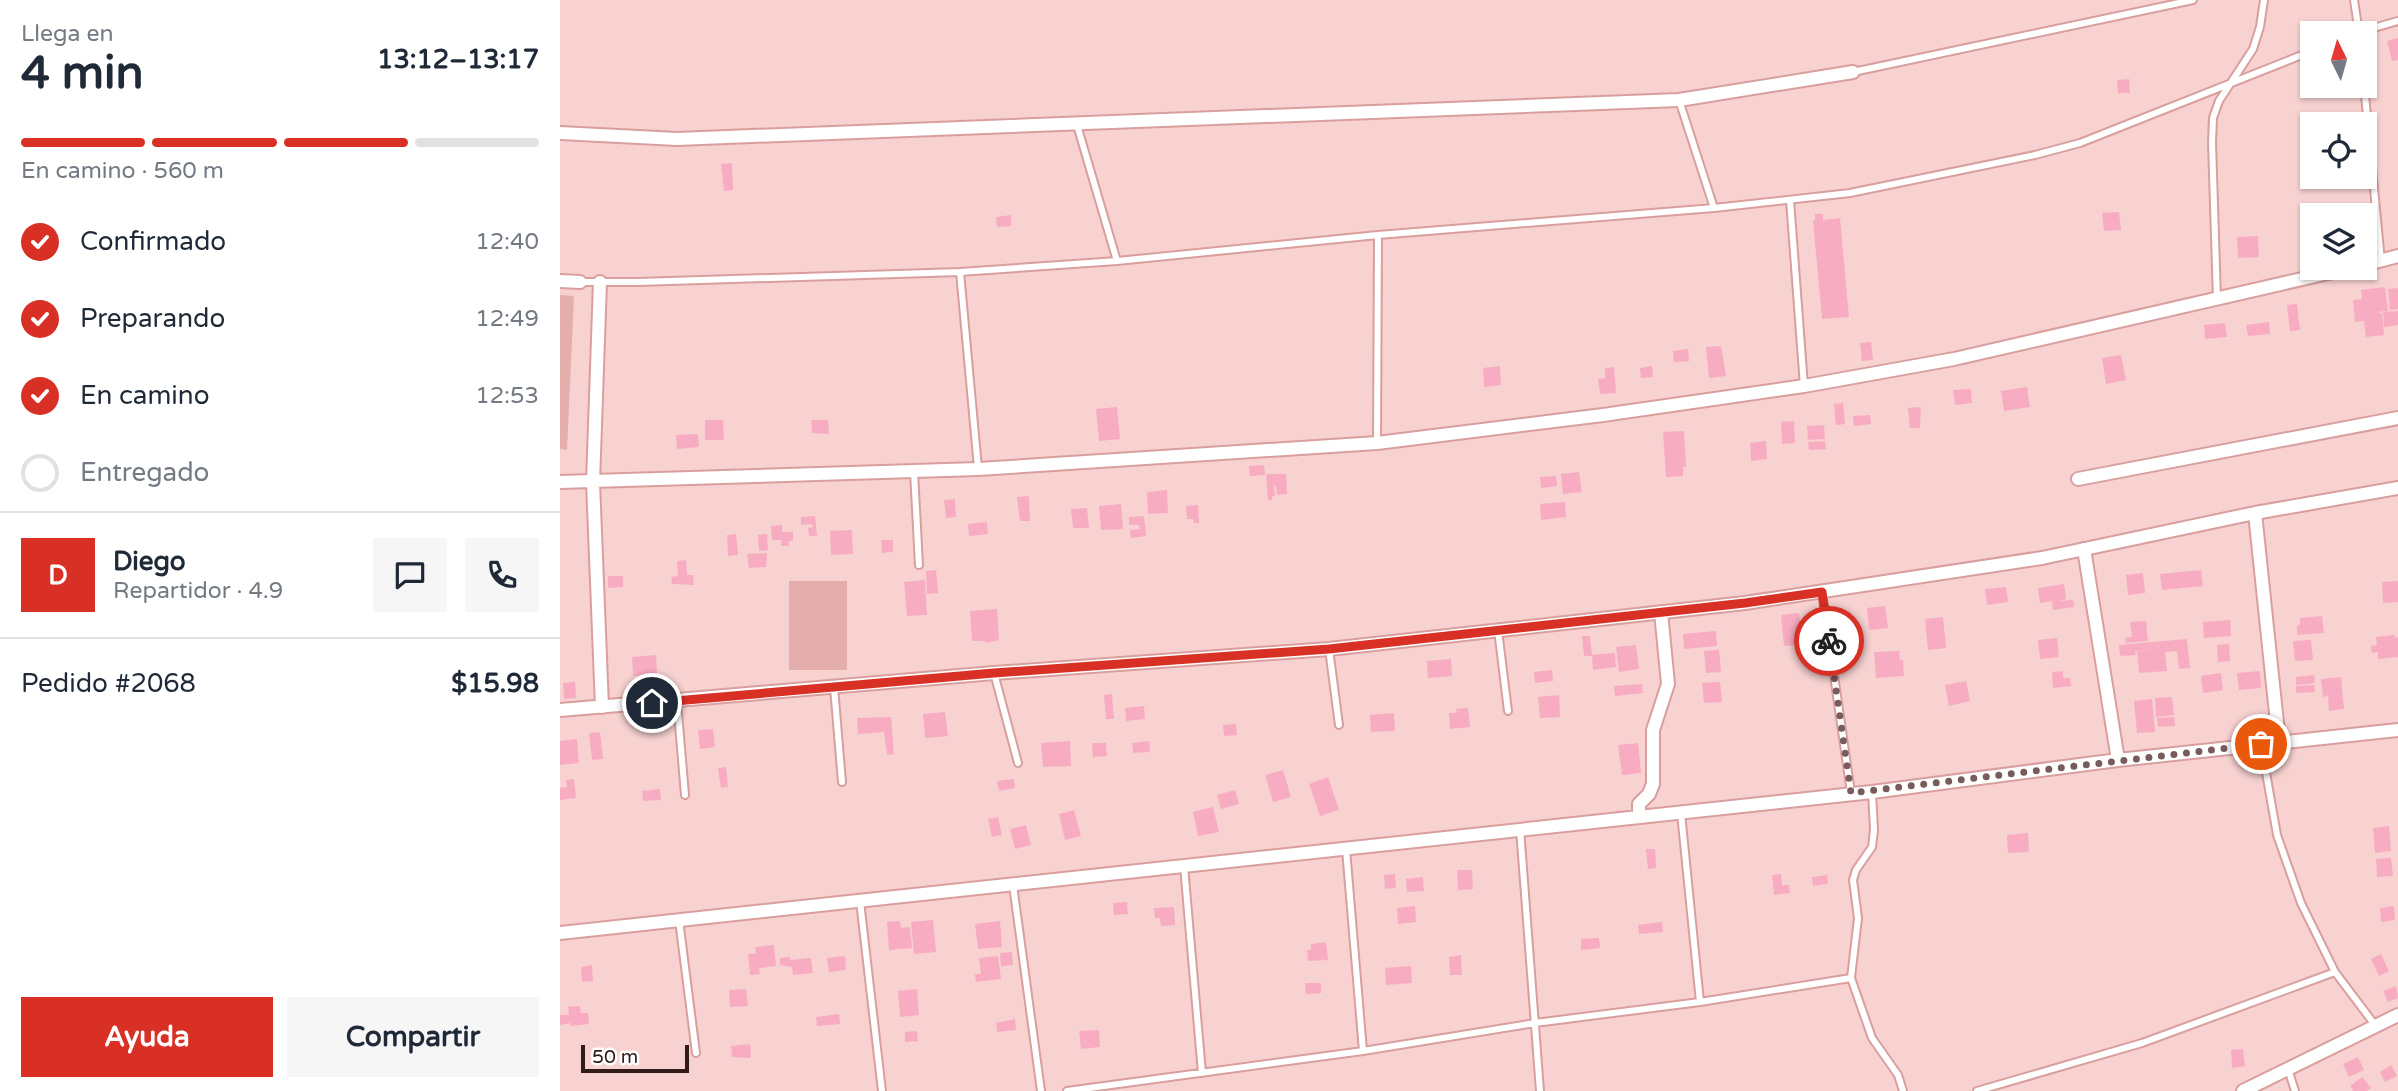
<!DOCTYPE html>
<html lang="es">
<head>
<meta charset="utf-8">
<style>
  body { margin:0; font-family:"Varela Round",sans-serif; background:#f6f6f7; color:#1f2937; height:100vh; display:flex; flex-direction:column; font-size:26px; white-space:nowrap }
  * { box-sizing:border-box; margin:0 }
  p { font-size:23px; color:#747a83 }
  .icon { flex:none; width:38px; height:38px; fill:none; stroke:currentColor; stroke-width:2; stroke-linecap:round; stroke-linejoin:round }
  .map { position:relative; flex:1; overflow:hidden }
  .drawer { display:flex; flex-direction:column; background:#fff; width:560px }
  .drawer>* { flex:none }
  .needle { width:46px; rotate:355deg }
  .buttons { position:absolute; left:1740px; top:21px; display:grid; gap:14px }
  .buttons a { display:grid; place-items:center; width:77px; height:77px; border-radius:0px; background:#fff; box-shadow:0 2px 5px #0004; font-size:35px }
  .scale { position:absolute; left:21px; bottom:18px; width:108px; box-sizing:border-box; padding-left:7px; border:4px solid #321c1b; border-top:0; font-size:19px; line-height:24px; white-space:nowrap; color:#321c1b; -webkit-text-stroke:5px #fefefe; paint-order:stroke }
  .pin { position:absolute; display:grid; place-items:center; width:60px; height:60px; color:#fff; margin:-30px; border:4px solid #fff; border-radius:50%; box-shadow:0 2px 7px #0007 }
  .courier { position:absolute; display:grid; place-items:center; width:70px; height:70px; margin:-35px; border:5px solid #d93025; border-radius:50%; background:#fff; color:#222; box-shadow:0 2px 9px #0007 }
  .headline em { font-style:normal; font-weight:700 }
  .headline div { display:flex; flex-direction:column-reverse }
  .headline { display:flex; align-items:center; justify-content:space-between; height:119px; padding:0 21px }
  h1 { font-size:46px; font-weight:700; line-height:52px }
  .bar { display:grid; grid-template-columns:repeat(4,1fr); gap:10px 7px; align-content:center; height:84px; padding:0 21px }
  .bar i { height:9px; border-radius:5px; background:#e0e1e3 }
  .bar .active { background:#d93025 }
  .bar p { grid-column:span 4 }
  .line { display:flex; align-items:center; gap:18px; padding:0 21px; border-top:2px solid #e0e1e3 }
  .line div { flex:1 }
  .round { display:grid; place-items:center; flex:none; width:74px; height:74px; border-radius:0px; background:#f6f6f7 }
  ol { padding:0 21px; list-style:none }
  li { display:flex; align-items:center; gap:21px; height:77px }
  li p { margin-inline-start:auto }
  li .icon { padding:7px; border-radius:50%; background:#d93025; color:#fff; stroke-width:4 }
  li:last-child { color:#747a83 }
  li i { width:38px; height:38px; border:4px solid #e0e1e3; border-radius:50% }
  .cta { display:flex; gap:14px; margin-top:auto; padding:14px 21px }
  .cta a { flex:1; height:80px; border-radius:0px; background:#d93025; color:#fff; font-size:28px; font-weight:700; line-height:80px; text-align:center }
  .cta a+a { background:#f6f6f7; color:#1f2937 }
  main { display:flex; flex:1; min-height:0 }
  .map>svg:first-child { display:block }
  .green { fill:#e3aeac }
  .building { fill:#f8acc2 }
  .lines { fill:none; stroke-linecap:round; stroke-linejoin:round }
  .service-casing { stroke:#d99f9e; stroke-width:10 }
  .minor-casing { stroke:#d99f9e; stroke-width:16 }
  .service { stroke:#fff; stroke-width:6 }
  .minor { stroke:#fff; stroke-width:12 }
  .done { stroke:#775c5b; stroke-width:7; stroke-dasharray:0 12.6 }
  .route { stroke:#d93025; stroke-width:9 }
</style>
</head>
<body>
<main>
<section class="drawer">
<div class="headline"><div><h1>4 min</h1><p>Llega en</p></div><em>13:12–13:17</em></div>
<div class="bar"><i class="active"></i><i class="active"></i><i class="active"></i><i></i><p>En camino · 560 m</p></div>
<ol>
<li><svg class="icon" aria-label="check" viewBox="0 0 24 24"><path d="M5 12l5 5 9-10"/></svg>Confirmado<p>12:40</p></li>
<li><svg class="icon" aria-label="check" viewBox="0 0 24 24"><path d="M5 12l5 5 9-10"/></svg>Preparando<p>12:49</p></li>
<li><svg class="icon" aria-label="check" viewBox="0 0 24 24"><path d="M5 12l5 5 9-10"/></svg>En camino<p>12:53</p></li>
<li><i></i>Entregado</li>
</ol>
<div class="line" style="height:126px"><b class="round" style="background:#d93025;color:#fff">D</b><div><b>Diego</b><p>Repartidor · 4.9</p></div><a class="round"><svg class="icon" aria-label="chat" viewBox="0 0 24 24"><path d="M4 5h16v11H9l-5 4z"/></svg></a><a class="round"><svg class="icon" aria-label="phone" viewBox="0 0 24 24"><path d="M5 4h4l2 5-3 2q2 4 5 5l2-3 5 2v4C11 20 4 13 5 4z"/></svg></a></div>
<div class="line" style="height:91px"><div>Pedido #2068</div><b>$15.98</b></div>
<div class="cta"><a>Ayuda</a><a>Compartir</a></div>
</section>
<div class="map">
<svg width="1838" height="1091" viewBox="0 0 1838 1091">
  <rect width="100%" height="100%" fill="#f7d2d1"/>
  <path class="green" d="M0 295 14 296 7 450 0 449Z
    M229 581H287V670H229Z"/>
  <path class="building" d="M1838 38V60L1832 61 1827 41Z
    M1569 79 1570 93H1558L1557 80Z
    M172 163 173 190 164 191 161 164Z
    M1559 212 1561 230 1544 231 1542 213Z
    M1255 214H1263V220L1280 218 1289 317 1262 319 1253 220H1255Z
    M451 215V226L437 227 436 217Z
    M1698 236 1699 257 1678 258 1677 237Z
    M1825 287 1828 311 1817 312 1822 313 1824 335 1806 337 1804 321 1795 322 1793 300 1802 299 1801 290Z
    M1838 288V309L1830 310 1828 289Z
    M1737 304 1740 330 1730 331 1727 305Z
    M1838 311V325L1824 327 1823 312Z
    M1709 322 1710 334 1688 336 1686 325Z
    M1665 323 1667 337 1645 339 1644 325Z
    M1311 342 1313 360 1302 361 1300 343Z
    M1161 346 1166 376 1149 378 1146 347Z
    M1128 349 1129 361 1114 362 1113 351Z
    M1561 355 1566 380 1546 384 1542 358Z
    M940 366 941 385 924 387 923 368Z
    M1092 366 1093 377 1081 378 1080 368Z
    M1054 367 1056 393 1040 394 1038 379 1045 378V368Z
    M1467 387 1470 407 1444 411 1441 391Z
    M1411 389 1412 403 1395 405 1393 390Z
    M1283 403 1285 424 1276 425 1274 404Z
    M557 407 560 439 539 441 536 409Z
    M1361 407 1360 428H1350L1348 408Z
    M1310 415 1311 424 1294 426 1293 416Z
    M145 420H163L164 440H145Z
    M251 420H268L269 434 252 433Z
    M1234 421 1235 443 1222 444 1221 422Z
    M1264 425 1265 439 1248 440 1247 426Z
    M1124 431 1126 467H1123V476L1106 477 1103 432Z
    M138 434 139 447 117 449 116 435Z
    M1206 441 1207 459 1191 461 1190 443Z
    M1265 441 1266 449 1249 450 1248 442Z
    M704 465 705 475 690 476 689 466Z
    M1019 472 1022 492 1003 494 1001 474Z
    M706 474H726L727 494 717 495 716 486H714L715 496H712V500H708Z
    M996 476 997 486 981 488 980 477Z
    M607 490 608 513 588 514 587 492Z
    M469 496 470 521H460L457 497Z
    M395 499 396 517 386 518 384 500Z
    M1005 502 1006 517 981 520 980 504Z
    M561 504 563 529 541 530 539 506Z
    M638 505 639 523H634L633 519H627L626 506Z
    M527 508 529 528H513L511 509Z
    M255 516 257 536H249L248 528 253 527 252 524 241 525V517Z
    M584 516 586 536 571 538 570 530 580 529 579 525H569V517Z
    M427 522 428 534 409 536 408 524Z
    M222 525V532H233V541H229V546H221V541L224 540H212L211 526Z
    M292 530 293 554 271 555 270 531Z
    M176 534 178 555 168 556 167 535Z
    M207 534 208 550 199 551 198 535Z
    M321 540H333V552L322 553Z
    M207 553 206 567 189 568 187 554Z
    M126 560 127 575H133L134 585 112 584 111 577 118 576 117 561Z
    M376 570 378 593 367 594 366 571Z
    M1641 570 1643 586 1602 590 1600 574Z
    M1583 573 1585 593 1568 595 1566 575Z
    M48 576H63V587L48 588Z
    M365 580 367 615 347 616 344 582Z
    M1838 581V602L1823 603 1822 582Z
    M1504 584 1506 599 1499 601 1513 600 1514 607 1493 610 1492 601 1480 603 1478 588Z
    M1446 587 1448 602 1427 605 1425 589Z
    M1325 606 1328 628 1309 630 1307 608Z
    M437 609 439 640 426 643V641H412L410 611Z
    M1239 613 1240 621 1255 620 1258 643 1224 646 1221 615Z
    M1762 616 1764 633 1737 635V626L1740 625V618Z
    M1383 617 1386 648 1368 650 1365 619Z
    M1670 620 1671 636 1644 638 1643 622Z
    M1586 621 1588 641 1566 643 1565 638 1572 637 1570 622Z
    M1156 631 1157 646 1124 649 1123 634Z
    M1834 635 1835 638 1838 637V657L1818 659V652L1812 653 1811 646 1817 645 1816 637Z
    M1022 636H1030L1032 656H1024Z
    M1497 638 1499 657 1480 659 1478 640Z
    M1627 639 1630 668 1619 669 1617 651 1605 652 1607 671 1579 673 1577 651 1606 648 1575 651 1576 655 1560 656 1559 645Z
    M1751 640 1753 660 1735 661 1733 641Z
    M1669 644 1670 661 1658 662 1657 645Z
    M1076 645 1079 669 1059 672 1056 647Z
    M1159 650 1161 672 1146 673 1144 651Z
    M1339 651 1340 660H1343L1344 676 1316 678 1314 652Z
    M1055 653 1056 667 1033 670 1032 655Z
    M96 655 97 674 73 676 72 657Z
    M891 659 892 676 868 678 867 661Z
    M992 670 993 681 975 683 974 672Z
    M1503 671V678H1510L1511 686 1493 688 1492 672Z
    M1700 671 1701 688 1679 690 1677 673Z
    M1661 673 1663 690 1643 693 1641 676Z
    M1754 675 1755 683 1736 685V677Z
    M1781 677 1784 709 1769 711 1768 696 1763 697 1761 679Z
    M1406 681 1410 701 1389 706 1385 685Z
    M15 682 16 698 4 699 3 683Z
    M1160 682 1162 702 1144 703 1142 683Z
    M1082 684 1083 693 1055 696 1054 686Z
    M1754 685 1755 692 1736 693V686Z
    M552 694 554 719H546L544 695Z
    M999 695 1000 717 980 718 978 697Z
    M1612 697 1614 715 1596 717 1595 698Z
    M1592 699 1595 732 1577 733 1574 701Z
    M584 706 585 719 566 721 565 708Z
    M908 708 910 727 890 729 889 713H897L896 709Z
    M385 712 388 736 365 738 363 714Z
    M834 713 835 731 811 732 810 715Z
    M331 717 334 754 327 755 324 732 298 734 297 718Z
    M1614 717 1615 726 1598 727 1597 718Z
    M676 724 677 735 664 736 663 725Z
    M153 729 155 747 140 749 138 730Z
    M40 732 43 759 32 760 29 733Z
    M17 739 19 763 0 765V741Z
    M510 741 511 766 483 767 481 743Z
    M589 741 590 752 573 753 572 743Z
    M532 743H546L547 756 533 757Z
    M1078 743 1081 773 1062 775 1058 745Z
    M166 767 168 787 161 788 158 768Z
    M723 770 731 797 713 802 705 775Z
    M768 777 779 810 760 816 749 784Z
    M14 779 16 798 0 800V788L7 787 6 780Z
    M454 779 455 788 439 791 437 781Z
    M100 789 101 800 83 801 82 791Z
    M675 790 679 804 661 809 657 795Z
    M653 807 659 832 638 836 633 812Z
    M514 810 521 836 505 840 499 814Z
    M438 817 442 835 432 837 428 819Z
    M466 825 471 845 455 849 450 829Z
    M1829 826 1831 851 1815 853 1813 828Z
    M1468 833 1469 852 1448 853 1447 835Z
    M1086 849H1095L1096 868 1088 869Z
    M1831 858 1833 876 1817 877 1816 859Z
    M897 870H912L913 889 898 890Z
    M835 874 836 888 825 889 824 875Z
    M1221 874 1222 885H1229L1230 893 1214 895 1212 875Z
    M1267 875 1268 884 1253 886 1252 877Z
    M863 877 864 891 847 892 846 879Z
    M567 902 568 914 554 915 553 903Z
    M855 906 856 922 838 924 837 908Z
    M1834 906 1835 920 1821 922 1820 908Z
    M614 907 615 925 601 926 600 918H595L594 908Z
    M373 920 376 952 354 954 351 922Z
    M340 921 341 928 350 927 352 948 329 950 327 922Z
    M440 921 442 947 418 949 415 924Z
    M1102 922 1103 932 1079 934 1078 925Z
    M1039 938 1040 948 1021 950V939Z
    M766 942 768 960 748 961 747 950H751V944Z
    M214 945 216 966 199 968 200 974 190 975 188 954H196L195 947Z
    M452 952 453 965 441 966 440 953Z
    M1821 954 1829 971 1819 976 1811 959Z
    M901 955 902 975H890L889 957Z
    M285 956 286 970 269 972 267 958Z
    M438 956 441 979 416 982 415 974H421L419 958Z
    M230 957V960L251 958 253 973 233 975 232 967 220 965V958Z
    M32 965 33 981 22 982 21 967Z
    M851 966 852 983 826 985 825 968Z
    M745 983H761V993L746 994Z
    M1836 986 1838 998 1828 1002 1823 991Z
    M186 989 188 1006 170 1007 169 990Z
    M357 989 359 1015 340 1017 338 991Z
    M20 1006 21 1013H28L29 1024 10 1026V1023L0 1025V1015H9L8 1007Z
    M279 1014 280 1024 257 1026 256 1017Z
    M455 1019 456 1030 437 1032 436 1023Z
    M539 1030 540 1047 521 1049 519 1031Z
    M357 1031 358 1041 345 1042V1032Z
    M190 1044 191 1058 172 1057 171 1046Z
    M1683 1049 1685 1066 1672 1068 1671 1050Z
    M1798 1057 1804 1070 1789 1077 1783 1064Z
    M1831 1065 1837 1076 1825 1082 1820 1072Z
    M1802 1077 1811 1088 1807 1091H1793L1790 1086Z"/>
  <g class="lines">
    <defs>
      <path id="service" d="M1794 0 1799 33
        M1796 33 1838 21
        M1293 72 1633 0
        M1804 85 1821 261
        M1119 100 1154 208
        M517 125 557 261
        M1230 200 1244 386
        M400 272 418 468
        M20 282H78L400 272 557 261 818 235 1154 208 1290 193 1475 155 1520 143 1752 51
        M1657 299 1652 142 1653 118 1659 101 1693 49 1700 27 1704 0
        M817 443 818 235
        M354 472 359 565
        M1262 592 1291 793
        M938 630 948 711
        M769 649 779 725
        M434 673 458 763
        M274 687 282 782
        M117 701 125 795
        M1701 744 1717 835 1741 903 1775 972 1815 1025
        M1312 792 1314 830 1312 847 1296 870 1293 880 1298 918 1291 978 1312 1038 1338 1075 1343 1091
        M1121 813 1140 1002
        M960 829 980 1091
        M786 849 803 1051
        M624 866 642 1073
        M453 885 481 1091
        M300 901 322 1091
        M119 920 136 1053
        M1728 1069 1735 1091
        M507 1091 803 1051 975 1023 1140 1002 1291 978
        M1417 1091 1582 1043 1775 972"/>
      <path id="minor" d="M0 133 117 139 1119 100 1293 72
        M1804 265 1838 256
        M0 281 20 282
        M40 282 33 482 42 707
        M1518 479 1838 418
        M0 482 418 469 817 443 1043 415 1244 386 1394 359 1790 268
        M1695 513 1719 742
        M1524 549 1558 760
        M0 710 434 673 769 649 1185 603 1482 558 1695 513 1838 488
        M1079 816V804L1089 794 1093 784V730L1108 684 1101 612
        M0 933 1312 792 1558 760 1838 730
        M1683 1091 1838 1015"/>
    </defs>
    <use href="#service" class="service-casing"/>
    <use href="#minor" class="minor-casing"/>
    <use href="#service" class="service"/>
    <use href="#minor" class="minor"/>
  </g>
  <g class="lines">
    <path class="done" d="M1269 641 1291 793 1701 744"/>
    <path class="route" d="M92 703 434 673 769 649 1185 603 1262 592 1269 641"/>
  </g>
</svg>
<div class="buttons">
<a><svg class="needle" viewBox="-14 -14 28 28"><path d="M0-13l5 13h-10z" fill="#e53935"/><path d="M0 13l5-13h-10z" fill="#747a83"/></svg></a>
<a><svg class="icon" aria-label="locate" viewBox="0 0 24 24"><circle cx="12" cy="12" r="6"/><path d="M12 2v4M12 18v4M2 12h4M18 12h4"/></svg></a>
<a><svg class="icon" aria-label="layers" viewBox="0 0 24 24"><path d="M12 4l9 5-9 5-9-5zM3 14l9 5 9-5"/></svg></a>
</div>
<div class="scale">50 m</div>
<div class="pin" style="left:1701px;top:744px;background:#ea580c"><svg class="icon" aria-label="bag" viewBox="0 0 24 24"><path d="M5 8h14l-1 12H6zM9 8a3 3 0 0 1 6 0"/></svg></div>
<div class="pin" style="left:92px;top:703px;background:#1f2937"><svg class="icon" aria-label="home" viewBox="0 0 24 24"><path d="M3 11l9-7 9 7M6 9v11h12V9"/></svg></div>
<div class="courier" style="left:1269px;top:641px"><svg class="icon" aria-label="bike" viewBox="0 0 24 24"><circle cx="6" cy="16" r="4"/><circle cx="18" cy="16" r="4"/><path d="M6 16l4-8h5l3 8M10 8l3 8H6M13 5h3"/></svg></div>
</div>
</main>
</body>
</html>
